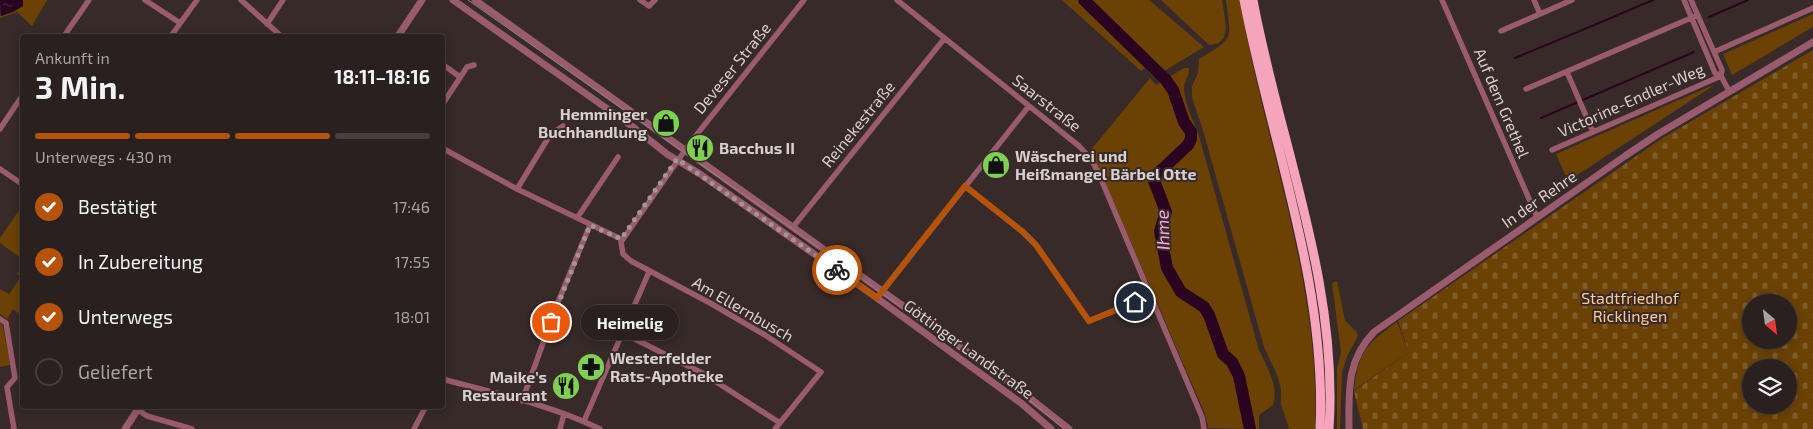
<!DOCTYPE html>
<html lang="de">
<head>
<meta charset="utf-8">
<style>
  body { margin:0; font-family:"Exo 2",sans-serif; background:#352d2c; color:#f1f3f6; height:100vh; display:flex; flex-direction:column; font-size:19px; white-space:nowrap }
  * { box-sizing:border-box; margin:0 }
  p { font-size:16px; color:#a5a3a4 }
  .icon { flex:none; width:28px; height:28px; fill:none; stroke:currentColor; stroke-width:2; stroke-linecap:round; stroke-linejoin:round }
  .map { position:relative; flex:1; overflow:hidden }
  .side { position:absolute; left:20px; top:34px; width:425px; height:375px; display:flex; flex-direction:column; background:#29201f; border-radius:5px; box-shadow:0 2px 12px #0003,0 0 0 1px #453e3d }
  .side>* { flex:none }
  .needle { width:32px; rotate:151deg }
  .fabs { position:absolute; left:1742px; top:294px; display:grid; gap:10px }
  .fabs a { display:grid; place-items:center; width:55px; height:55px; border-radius:50%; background:#29201f; box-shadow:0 2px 12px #0003,0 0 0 1px #453e3d; font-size:25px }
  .pin { position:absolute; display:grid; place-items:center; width:42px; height:42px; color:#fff; margin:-21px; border:2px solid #fff; border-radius:50%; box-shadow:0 1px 5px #0007 }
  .courier { position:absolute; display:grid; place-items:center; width:50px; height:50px; margin:-25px; border:4px solid #b45309; border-radius:50%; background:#fff; color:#222; box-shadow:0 1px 6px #0007 }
  .bubble { position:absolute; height:35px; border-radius:18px; background:#29201f; box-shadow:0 2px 12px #0003,0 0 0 1px #453e3d; font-size:16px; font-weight:700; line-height:35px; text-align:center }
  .headline em { font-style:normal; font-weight:700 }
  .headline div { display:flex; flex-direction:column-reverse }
  .headline { display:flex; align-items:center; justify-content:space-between; height:85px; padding:0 15px }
  h1 { font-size:32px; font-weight:700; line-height:38px }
  .bar { display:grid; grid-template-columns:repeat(4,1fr); gap:8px 5px; align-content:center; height:60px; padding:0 15px }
  .bar i { height:6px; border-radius:4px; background:#453e3d }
  .bar .selected { background:#b45309 }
  .bar p { grid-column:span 4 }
  ol { padding:0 15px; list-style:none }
  li { display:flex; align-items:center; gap:15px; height:55px }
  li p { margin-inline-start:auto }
  li .icon { padding:5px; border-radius:50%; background:#b45309; color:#fff; stroke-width:4 }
  li:last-child { color:#a5a3a4 }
  li i { width:28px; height:28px; border:2px solid #453e3d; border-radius:50% }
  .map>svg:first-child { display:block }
  .green { fill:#6c4204 }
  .cemetery { fill:url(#cemetery-stones); fill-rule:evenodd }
  .water { fill:url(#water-ripples) }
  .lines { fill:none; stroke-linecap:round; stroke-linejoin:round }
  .stream { stroke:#2a0321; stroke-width:2 }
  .river { stroke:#2a0321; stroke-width:12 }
  .minor { stroke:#995b6d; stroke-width:5.5 }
  .tertiary { stroke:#995b6d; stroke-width:7 }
  .trunk { stroke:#f6a4bb; stroke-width:9 }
  .tram { stroke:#8f8483; stroke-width:1 }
  .done { stroke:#a09695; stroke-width:5; stroke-dasharray:0 9 }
  .route { stroke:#b45309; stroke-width:6 }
  .labels { text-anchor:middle; stroke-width:4; stroke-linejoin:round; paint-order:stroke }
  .street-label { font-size:16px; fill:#d8d0cf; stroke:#372a29 }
  .poi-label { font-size:16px; font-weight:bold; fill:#d8d0cf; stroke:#372a29; text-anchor:start }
  .park-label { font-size:16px; fill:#feca90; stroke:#372a29 }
  .water-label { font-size:18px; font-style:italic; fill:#faa4e0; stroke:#372a29 }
</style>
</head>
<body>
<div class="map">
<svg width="1813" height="429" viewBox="0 0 1813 429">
  <defs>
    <pattern id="cemetery-stones" width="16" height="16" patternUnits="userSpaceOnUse" patternTransform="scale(1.25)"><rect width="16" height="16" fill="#6c4204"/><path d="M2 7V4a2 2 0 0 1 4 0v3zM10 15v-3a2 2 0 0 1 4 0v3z" fill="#805c28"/></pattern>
    <pattern id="water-ripples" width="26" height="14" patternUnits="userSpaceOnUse" patternTransform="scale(1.25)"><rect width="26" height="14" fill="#2a0321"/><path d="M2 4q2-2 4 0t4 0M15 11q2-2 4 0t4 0" fill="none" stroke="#482740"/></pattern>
  </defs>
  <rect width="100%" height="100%" fill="#372a29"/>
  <path class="green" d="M23 0H47L32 26 17 12 0 18V15L1 16 13 12 22 6Z
    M1062 0H1081L1159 75 1155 78 1145 68 1141 71Z
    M1086 0H1149L1204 47 1161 73Z
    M1161 0H1222C1224 16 1234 45 1209 45Z
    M1226 0H1240C1264 143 1321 282 1315 429H1289L1281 404V390L1278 377 1264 347 1202 127 1192 98V86L1198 73 1199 59C1235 37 1231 41 1226 0Z
    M1813 14V27L1732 75 1723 54Z
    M1184 68H1189C1190 76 1184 81 1184 88 1184 103 1194 122 1199 136L1259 350C1267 367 1279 386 1273 405L1259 415V429H1251L1248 411 1245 412 1248 429 1208 428 1205 414 1091 150 1150 78 1156 85Z
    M1713 85V86L1568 181 1556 154Z
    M22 206V259L0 243V238Z
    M22 266V306L18 313 13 309 7 319 0 314V289L9 294 21 277 17 274Z
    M1337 281 1345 321 1356 331 1358 336 1347 356 1342 373 1340 429H1337V369L1341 352 1332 283Z
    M1397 322 1409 352 1354 390C1358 351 1367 344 1397 322Z
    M0 323 3 326 10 365 0 367Z"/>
  <path class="cemetery" d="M1813 50V429H1363L1354 391 1409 352 1398 321 1661 139ZM1751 302H1789V340H1751ZM1751 368H1789V405H1751Z"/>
  <path class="water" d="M0 0H23V6L13 12 1 16Z"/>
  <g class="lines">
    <path class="stream" d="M1620 14 1653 0
      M1709 17 1748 0
      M1515 58 1618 15
      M1541 118 1694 52"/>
    <path class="river" d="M1084 0 1166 80 1173 90 1184 122 1191 132V139L1188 145 1153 178 1166 212 1160 231 1167 268 1181 292 1204 307 1209 315 1223 354 1232 362 1239 376 1250 429"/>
    <path class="minor" d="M145 0 180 23
      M241 0 281 36
      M640 0 649 6 655 0
      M897 0 1079 146 1091 159 1098 172 1202 417 1204 429
      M1442 0 1537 217
      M1534 0 1540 14
      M1684 0 1715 73 1721 76 1722 70 1691 0
      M267 24 283 0
      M1501 31 1572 0
      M64 36 89 0
      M171 36 197 0
      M1714 52 1813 8
      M442 64 460 77
      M1567 72 1593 132
      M1526 89 1698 15
      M442 105 467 67 474 65
      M0 129 22 96
      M442 148 517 189 621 239
      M1552 150 1721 76 1729 91
      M0 169 22 184
      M965 186 1023 232 1036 245 1089 321 1151 296
      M517 189 550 135 563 126
      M577 218 618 157
      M793 227 944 39
      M877 298 1029 106
      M0 319 6 323 15 378 7 387 14 429
      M623 333 704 374 780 423
      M442 379C495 393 551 405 600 429
      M522 401 558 302 590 225
      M138 410 147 416 192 429
      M584 421 649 272
      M414 429 426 406
      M560 429 564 414
      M775 429 821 372 765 335 710 303 631 261 623 254 621 242 690 143 804 0"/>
    <path class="tertiary" d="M453 0 633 127 667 154 700 174 870 293 1021 403 1051 429
      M475 0 1008 381 1069 429
      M398 36 422 0
      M125 429 140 406
      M1349 429C1349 392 1346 361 1374 332L1625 156 1658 134 1813 42"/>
    <path class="trunk" d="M1244 0C1271 142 1327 283 1320 429
      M1253 0C1279 142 1339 282 1329 429"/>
    <path class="tram" d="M468 0 811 242 1028 399 1064 429"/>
  </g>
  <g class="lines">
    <path class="done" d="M551 322 590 225 621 239 677 159 837 270"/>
    <path class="route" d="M837 270 877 298 965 186 1023 232 1036 245 1089 321 1135 302"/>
  </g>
  <defs>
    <symbol id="shop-disc" viewBox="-11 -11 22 22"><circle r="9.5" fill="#7fd052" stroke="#372a29"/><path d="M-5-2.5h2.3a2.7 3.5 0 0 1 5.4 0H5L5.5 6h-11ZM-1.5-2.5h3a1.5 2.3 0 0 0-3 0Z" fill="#111"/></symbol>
    <symbol id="restaurant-disc" viewBox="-11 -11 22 22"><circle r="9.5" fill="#7fd052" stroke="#372a29"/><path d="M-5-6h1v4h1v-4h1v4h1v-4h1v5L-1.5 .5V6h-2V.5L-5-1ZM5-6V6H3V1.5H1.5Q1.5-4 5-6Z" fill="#111"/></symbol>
    <symbol id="pharmacy-disc" viewBox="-11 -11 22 22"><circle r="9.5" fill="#7fd052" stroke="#372a29"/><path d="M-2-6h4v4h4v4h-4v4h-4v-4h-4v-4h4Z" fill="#111"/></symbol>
  </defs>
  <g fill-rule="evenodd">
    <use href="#shop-disc" x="650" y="107" width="32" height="32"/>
    <use href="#restaurant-disc" x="684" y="132" width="32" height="32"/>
    <use href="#shop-disc" x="980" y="149" width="32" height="32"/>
    <use href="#pharmacy-disc" x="575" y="351" width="32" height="32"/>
    <use href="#restaurant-disc" x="550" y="370" width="32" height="32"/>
  </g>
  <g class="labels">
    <g class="street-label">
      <text transform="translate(732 68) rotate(-51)" y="6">Deveser Straße</text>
      <text transform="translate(1631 100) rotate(-24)" y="6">Victorine-Endler-Weg</text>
      <text transform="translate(1047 103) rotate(38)" y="6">Saarstraße</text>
      <text transform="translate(1502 103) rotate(67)" y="6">Auf dem Grethel</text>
      <text transform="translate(858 124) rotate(-51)" y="6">Reinekestraße</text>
      <text transform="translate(1539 199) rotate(-35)" y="6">In der Rehre</text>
      <text transform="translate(743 309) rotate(30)" y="6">Am Ellernbusch</text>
      <text transform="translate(969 349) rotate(36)" y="6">Göttinger Landstraße</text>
    </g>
    <g class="poi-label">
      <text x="647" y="120" text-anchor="end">Hemminger<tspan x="647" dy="18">Buchhandlung</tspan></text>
      <text x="719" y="154">Bacchus II</text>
      <text x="1015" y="162">Wäscherei und<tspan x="1015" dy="18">Heißmangel Bärbel Otte</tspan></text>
      <text x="610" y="364">Westerfelder<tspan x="610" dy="18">Rats-Apotheke</tspan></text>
      <text x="547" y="383" text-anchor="end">Maike’s<tspan x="547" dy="18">Restaurant</tspan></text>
    </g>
    <g class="park-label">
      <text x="1630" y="304">Stadtfriedhof<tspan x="1630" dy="18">Ricklingen</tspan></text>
    </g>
    <g class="water-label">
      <text transform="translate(1163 230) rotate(-92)" y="6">Ihme</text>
    </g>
  </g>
</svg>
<div class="fabs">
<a><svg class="needle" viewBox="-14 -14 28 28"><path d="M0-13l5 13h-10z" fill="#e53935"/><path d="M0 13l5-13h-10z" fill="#a5a3a4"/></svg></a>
<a><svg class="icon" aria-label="layers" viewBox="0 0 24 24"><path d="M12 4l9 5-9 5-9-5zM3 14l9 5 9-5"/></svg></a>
</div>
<div class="pin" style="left:551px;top:322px;background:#ea580c"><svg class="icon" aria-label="bag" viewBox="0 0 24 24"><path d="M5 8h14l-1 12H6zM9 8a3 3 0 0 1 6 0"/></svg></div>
<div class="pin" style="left:1135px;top:302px;background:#1f2937"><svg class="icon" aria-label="home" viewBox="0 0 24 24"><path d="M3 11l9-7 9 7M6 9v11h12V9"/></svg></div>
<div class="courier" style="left:837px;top:270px"><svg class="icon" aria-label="bike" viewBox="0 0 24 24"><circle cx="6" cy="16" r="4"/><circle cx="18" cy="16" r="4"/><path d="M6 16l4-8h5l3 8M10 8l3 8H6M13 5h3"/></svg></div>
<div class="bubble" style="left:581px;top:305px;width:98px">Heimelig</div>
<section class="side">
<div class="headline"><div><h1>3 Min.</h1><p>Ankunft in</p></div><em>18:11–18:16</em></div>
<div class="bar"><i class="selected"></i><i class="selected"></i><i class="selected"></i><i></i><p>Unterwegs · 430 m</p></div>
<ol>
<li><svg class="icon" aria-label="check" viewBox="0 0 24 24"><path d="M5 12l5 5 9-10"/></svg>Bestätigt<p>17:46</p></li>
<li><svg class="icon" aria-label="check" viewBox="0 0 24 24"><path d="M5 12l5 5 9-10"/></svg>In Zubereitung<p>17:55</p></li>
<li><svg class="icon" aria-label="check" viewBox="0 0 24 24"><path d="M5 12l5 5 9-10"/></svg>Unterwegs<p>18:01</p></li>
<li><i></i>Geliefert</li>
</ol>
</section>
</div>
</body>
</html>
